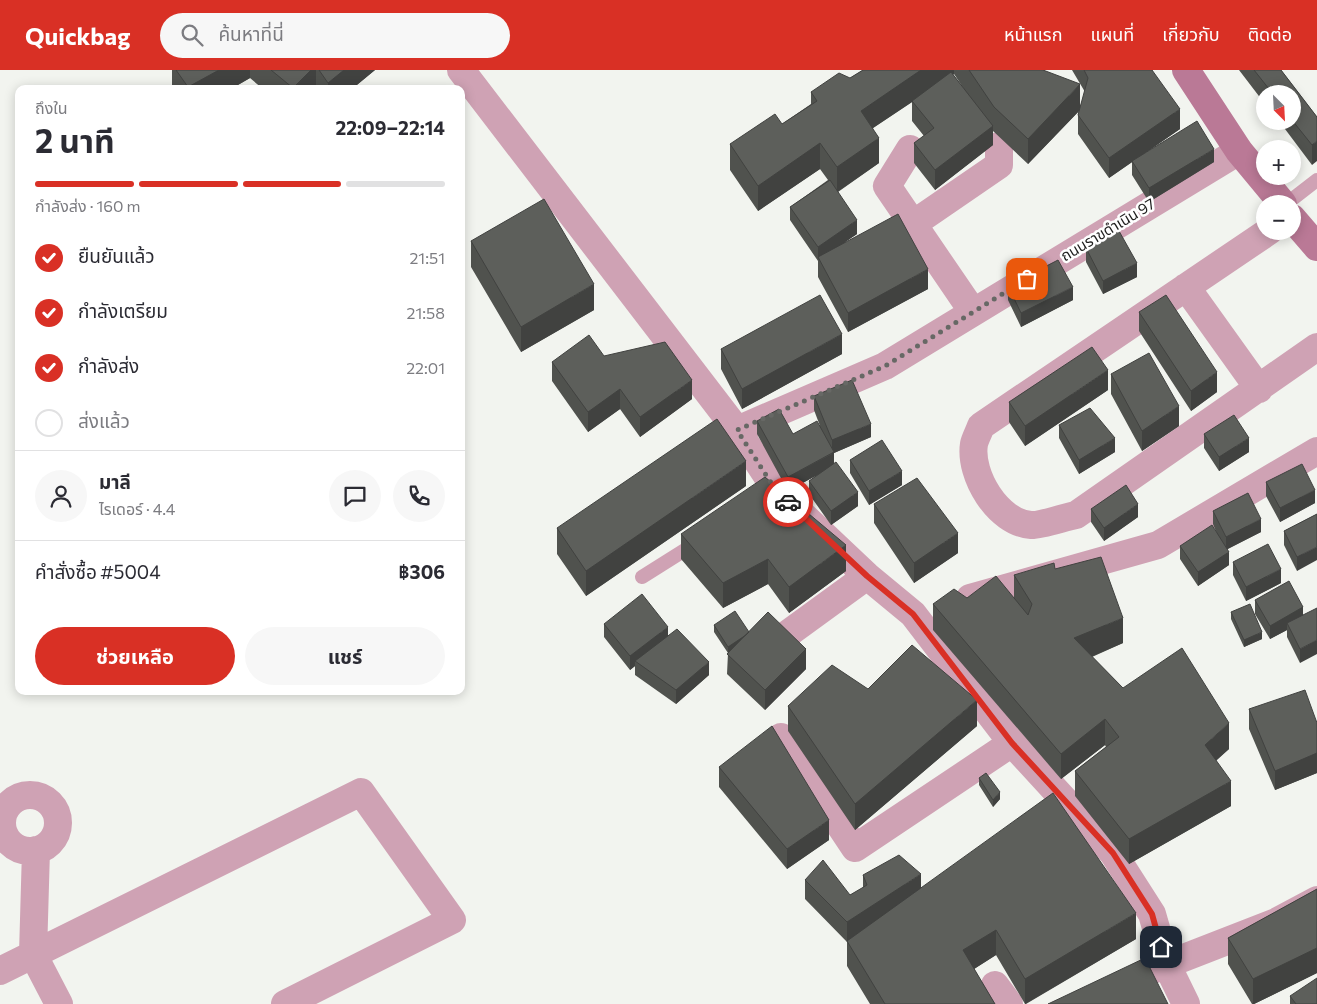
<!DOCTYPE html>
<html lang="th">
<head>
<meta charset="utf-8">
<style>
  body { margin:0; font-family:Commissioner,"Noto Sans Thai",sans-serif; background:#f7f7f7; color:#2b2b33; height:100vh; display:flex; flex-direction:column; font-size:19px; white-space:nowrap }
  * { box-sizing:border-box; margin:0 }
  p { font-size:16px; color:#7c7c81 }
  .icon { flex:none; width:28px; height:28px; fill:none; stroke:currentColor; stroke-width:2; stroke-linecap:round; stroke-linejoin:round }
  .map { position:relative; flex:1; overflow:hidden }
  .drawer { position:absolute; left:15px; top:15px; width:450px; height:610px; display:flex; flex-direction:column; background:#fff; border-radius:10px; box-shadow:0 2px 12px #0003 }
  .drawer>* { flex:none }
  .needle { width:32px; rotate:156deg }
  .fabs { position:absolute; left:1256px; top:15px; display:grid; gap:10px }
  .fabs a { display:grid; place-items:center; width:45px; height:45px; border-radius:50%; background:#fff; box-shadow:0 2px 12px #0003; font-size:25px }
  .pin { position:absolute; display:grid; place-items:center; width:42px; height:42px; color:#fff; margin:-21px; border-radius:10px; box-shadow:0 2px 8px #0006 }
  .courier { position:absolute; display:grid; place-items:center; width:50px; height:50px; margin:-25px; border:4px solid #d93025; border-radius:50%; background:#fff; color:#222; box-shadow:0 1px 6px #0007 }
  .head em { font-style:normal; font-weight:700 }
  .head div { display:flex; flex-direction:column-reverse }
  .head { display:flex; align-items:center; justify-content:space-between; height:85px; padding:0 20px }
  h1 { font-size:32px; font-weight:700; line-height:38px }
  .bar { display:grid; grid-template-columns:repeat(4,1fr); gap:8px 5px; align-content:center; height:60px; padding:0 20px }
  .bar i { height:6px; border-radius:4px; background:#e1e1e2 }
  .bar .active { background:#d93025 }
  .bar p { grid-column:span 4 }
  .line { display:flex; align-items:center; gap:12px; padding:0 20px; border-top:1px solid #e1e1e2 }
  .line div { flex:1 }
  .round { display:grid; place-items:center; flex:none; width:52px; height:52px; border-radius:26px; background:#f7f7f7 }
  ol { padding:0 20px; list-style:none }
  li { display:flex; align-items:center; gap:15px; height:55px }
  li p { margin-inline-start:auto }
  li .icon { padding:5px; border-radius:50%; background:#d93025; color:#fff; stroke-width:4 }
  li:last-child { color:#7c7c81 }
  li i { width:28px; height:28px; border:2px solid #e1e1e2; border-radius:50% }
  .primary-button { display:flex; gap:10px; margin-top:auto; padding:10px 20px }
  .primary-button a { flex:1; height:58px; border-radius:30px; background:#d93025; color:#fff; font-size:20px; font-weight:700; line-height:58px; text-align:center }
  .primary-button a+a { background:#f7f7f7; color:#2b2b33 }
  header { display:flex; align-items:center; gap:30px; box-sizing:border-box; height:70px; padding:0 25px; background:#d93025; color:#fff }
  header strong { font-size:24px }
  nav { display:flex; gap:28px; margin-inline-start:auto; font-size:18px }
  .search { width:350px; height:45px; background:#f7f7f7; display:flex; align-items:center; gap:12px; box-sizing:border-box; padding:0 18px; border-radius:28px; color:#7c7c81; font-size:19px }
  .map>svg:first-child { display:block }
  .lines { fill:none; stroke-linecap:round; stroke-linejoin:round }
  .lane { stroke:#cfa2b4; stroke-width:14 }
  .street { stroke:#cfa2b4; stroke-width:28 }
  .secondary { stroke:#ba7996; stroke-width:28 }
  .wall { fill:#50524e; fill-rule:evenodd }
  .shaded-wall { fill:#414240 }
  .building { fill:#5d5f5b; stroke:#414240 }
  .done { stroke:#676865; stroke-width:5; stroke-dasharray:0 9 }
  .route { stroke:#d93025; stroke-width:6 }
  .labels { text-anchor:middle; stroke-width:5; stroke-linejoin:round; paint-order:stroke }
  .street-label { font-size:15px; fill:#1c1c1b; stroke:#fff }
</style>
</head>
<body>
<header>
<strong>Quickbag</strong>
<div class="search"><svg class="icon" aria-label="search" viewBox="0 0 24 24"><circle cx="10" cy="10" r="6"/><path d="M15 15l6 6"/></svg>ค้นหาที่นี่</div>
<nav><a>หน้าแรก</a><a>แผนที่</a><a>เกี่ยวกับ</a><a>ติดต่อ</a></nav>
</header>
<div class="map">
<svg width="1317" height="934" viewBox="0 0 1317 934">
  <rect width="100%" height="100%" fill="#f2f4ef"/>
  <g class="lines">
    <path class="lane" d="M1286 134 1317 110
      M642 507 696 473"/>
    <path class="street" d="M461 0 737 360 777 421 867 506 913 544 1012 673 1113 783 1152 844 1166 893 1186 934
      M910 79 887 116 973 242
      M913 154 999 95V76
      M1269 161 981 356C979 362 975 369 974 374 969 405 998 453 1031 455 1040 456 1065 447 1076 445L1317 277
      M1186 217 1259 319
      M737 360 885 296 1239 81
      M970 528 1158 475 1317 381
      M786 565 867 506
      M781 667 855 778 1012 673
      M2 753a28 28 0 1 1 56 0a28 28 0 1 1-56 0Z
      M36 780 33 884 59 934
      M0 901 361 722 452 850 285 934
      M1150 901 1276 852 1317 830
      M995 915 1009 934"/>
    <path class="secondary" d="M1186 0 1239 81 1283 134
      M1292 148 1317 177"/>
  </g>
  <path class="wall" d="M172 0H375L352 19H263L250 8 231 19H172Z
    M863 0H1044L1080 37 1085 22 1072 0H1152L1180 59 1144 84 1214 92 1149 132 1132 105V92L1109 108 1078 64V45L1079 41 1028 94 993 61V75L935 120 914 93V73L924 66 912 51V32L873 58 879 93 838 122 857 164 845 172 928 219 848 262 818 207V191L790 150V137L828 110 820 99 758 141 730 100V74L782 54 811 34V22L850 8ZM953 4H954L964 19Z
    M1239 0H1281L1317 47 1312 95 1279 51H1292V24H1265V34Z
    M471 171 594 240 521 282 471 197Z
    M1086 178 1137 207 1103 224 1086 192Z
    M1008 216 1073 230 1021 257 1008 230Z
    M1139 242 1217 322 1191 341 1139 261Z
    M721 279 842 284 742 339 721 299Z
    M604 286 692 329 640 367 620 339 588 362 552 311V292Z
    M1111 304 1179 356 1142 381 1111 324Z
    M1108 320 1025 376 1009 352V332Z
    M814 326 871 367 834 383V393L858 436 831 455 809 424V411L817 405 788 421 757 364V351L793 364 820 356 814 340Z
    M1059 355 1115 382 1079 404 1059 368Z
    M1204 364 1249 382 1219 401 1204 378Z
    M850 390 902 415 869 435 850 403Z
    M1266 412 1315 433 1280 452 1266 426Z
    M746 416 586 526 557 484V458Z
    M874 434 958 483 914 513 874 453Z
    M1091 439 1138 447 1104 471 1091 452Z
    M1213 441 1261 462 1227 479 1229 495 1198 516 1180 489V476L1217 464 1213 454Z
    M1317 444 1297 501 1284 475V461Z
    M681 464 846 501 789 543 768 514 723 538 681 489Z
    M1233 492 1281 513 1246 531 1233 505Z
    M1055 499 1123 573 1092 587 1123 618 1229 679 1216 690 1231 736 1129 794 1075 726V701L1106 677 1105 675 1061 709 933 560V534L1014 529V505Z
    M1255 530 1303 537 1300 593 1287 567V560L1270 569 1255 544Z
    M1231 542 1262 569 1244 577 1231 549Z
    M604 554 668 566 709 605 676 634 635 605V596L630 600 604 567Z
    M714 555 749 562 806 599 765 640 727 604 728 583 714 562Z
    M868 619 977 656 855 760 788 661V636Z
    M1249 639 1317 653V703L1275 720 1249 659Z
    M719 697 829 770 787 799 719 717Z
    M979 708 1000 729 993 737 979 715Z
    M863 805 921 818 1136 869 1026 934H1025L996 885 974 899 995 934H870L847 896V872L805 829V810L850 825 863 818Z
    M1317 819V903L1254 934H1252L1228 894V868Z
    M1290 926 1317 934H1290Z"/>
  <path class="shaded-wall" d="M219 0H250V8L231 19H188V17Z
    M311 0H316V19H293Z
    M344 0H375L352 19H328V13Z
    M921 0H954V4L861 66V41Z
    M1080 14V40L1028 94V69Z
    M1180 39V59L1109 108V88Z
    M993 56V75L935 120V100Z
    M879 68V93L837 122V97Z
    M1317 71V91L1312 95V75Z
    M820 73V99L758 141V116Z
    M1214 79V92L1149 132V118Z
    M857 150V164L819 190 818 187V191V177Z
    M1137 193V207L1103 224V211Z
    M928 199V219L848 262V243Z
    M594 214V240L521 282V257Z
    M1073 217V230L1021 257V243Z
    M842 264V284L742 339V319Z
    M1108 300V320L1025 376V356Z
    M1217 302V322L1191 341V321Z
    M692 310V329L640 367V347Z
    M620 319V339L588 362V342Z
    M1179 336V356L1142 381V361Z
    M871 354V367L834 383V396L788 421V407L832 384V370Z
    M1115 368V382L1079 404V390Z
    M1249 368V382L1219 401V387Z
    M746 391V416L586 526V501Z
    M902 401V415L869 435V421Z
    M1315 420V433L1280 452V438Z
    M858 422V436L831 455V441Z
    M1138 434V447L1104 471V458Z
    M1261 449V462L1226 480V467Z
    M958 463V483L914 513V493Z
    M846 475V501L789 543V517Z
    M1317 477V490L1297 501V487Z
    M1229 482V495L1198 516V502Z
    M768 489V514L723 538V513Z
    M1281 499V513L1246 531V517Z
    M1303 537V551L1287 553V560L1270 569V556Z
    M1123 548V573L1074 594V568Z
    M668 557V571L635 591V596L630 600V586Z
    M1262 562V569L1244 577V570Z
    M749 563 728 584V577Z
    M1317 570V584L1300 593V579Z
    M806 579V599L765 640V620Z
    M709 592V605L676 634V620Z
    M977 630V656L855 760V734Z
    M1105 649V675L1061 709V684Z
    M1229 653V679L1205 701V675Z
    M1317 683V703L1275 720V701Z
    M1231 711V736L1129 794V769Z
    M1000 722V729L993 737V730Z
    M829 750V770L787 799V779Z
    M921 804V824L847 871V872V852Z
    M1136 843V869L1025 934V909Z
    M996 860V885L963 906V880Z
    M1317 878V903L1254 934H1253V909Z"/>
  <path class="building" d="M176 0H219L188 17Z
    M271 0H311L293 18Z
    M319 0H344L328 13Z
    M863 0H921L861 41 879 68 837 97 820 73 758 116 730 74 775 44 782 54 817 31 811 22 839 3 850 8Z
    M969 0H1043L1080 14 1028 69 994 37Z
    M1084 0H1152L1180 39 1109 88 1078 45 1088 8Z
    M1254 0H1281L1317 47V71L1312 75 1292 50V24H1273Z
    M951 2 993 56 935 100 914 73 934 58 912 31Z
    M1197 51 1214 79 1149 118 1132 91Z
    M830 110 857 150 818 177 790 137Z
    M544 129 594 214 521 257 471 171Z
    M898 144 928 199 848 243 818 187Z
    M1119 161 1137 193 1103 211 1086 178Z
    M1058 190 1073 217 1021 243 1008 216Z
    M820 225 842 264 742 319 721 279Z
    M1166 225 1217 302 1191 321 1139 242Z
    M589 265 604 286 665 272 692 310 640 347 620 319 588 342 552 292Z
    M1092 277 1108 300 1025 356 1009 332Z
    M1149 283 1179 336 1142 361 1111 304Z
    M852 310 871 354 832 370 814 326Z
    M1090 338 1115 368 1079 390 1059 355Z
    M779 339 793 364 817 351 834 382 788 407 757 351Z
    M1234 345 1249 368 1219 387 1204 364Z
    M717 349 746 391 586 501 557 458Z
    M882 370 902 401 869 421 850 390Z
    M836 392 858 422 831 441 809 411Z
    M1302 394 1315 420 1280 438 1266 412Z
    M765 407 846 475 789 517 768 489 723 513 681 464Z
    M917 408 958 463 914 493 874 434Z
    M1126 415 1138 434 1104 458 1091 439Z
    M1248 423 1261 449 1226 467 1213 441Z
    M1317 444V477L1297 487 1284 461Z
    M1212 455 1229 482 1198 502 1180 476Z
    M1268 474 1281 499 1246 517 1233 492Z
    M1101 487 1123 548 1074 568 1123 618 1182 578 1229 653 1205 675 1231 711 1129 769 1075 701 1119 667 1105 649 1061 684 933 534 954 519 967 528 996 506 1028 545 1032 534 1014 505 1054 493 1055 499Z
    M1289 511 1303 537 1270 556 1255 530Z
    M642 524 668 557 630 586 604 554Z
    M1250 534 1262 562 1244 570 1231 542Z
    M1317 538V570L1300 579 1287 553Z
    M735 541 749 562 746 565 728 577 714 555Z
    M768 542 806 579 765 620 727 584Z
    M677 559 709 592 676 620 635 591Z
    M912 575 977 630 855 734 788 636 832 595 868 619Z
    M1305 620 1317 653V683L1275 701 1249 639Z
    M772 656 829 750 787 779 719 697Z
    M986 703 1000 722 993 730 979 708Z
    M1053 723 1136 843 1025 909 996 860 963 880 995 934H885L847 871Z
    M899 785 921 804 847 852 805 810 823 790 850 825 867 815 863 805Z
    M1317 819V878L1253 909 1228 868Z
    M1145 888 1168 934H1048Z
    M1317 908V934H1296L1290 926Z"/>
  <g class="lines">
    <path class="done" d="M788 432 777 422 737 360 885 296 1027 209"/>
    <path class="route" d="M788 432 867 506 913 544 1012 673 1113 783 1152 844 1161 877"/>
  </g>
  <g class="labels">
    <g class="street-label">
      <text transform="translate(1108 160) rotate(-31)" y="5">ถนนราขดำเนิน 97</text>
    </g>
  </g>
</svg>
<div class="fabs">
<a><svg class="needle" viewBox="-14 -14 28 28"><path d="M0-13l5 13h-10z" fill="#e53935"/><path d="M0 13l5-13h-10z" fill="#7c7c81"/></svg></a>
<a>+</a>
<a>−</a>
</div>
<div class="pin" style="left:1027px;top:209px;background:#ea580c"><svg class="icon" aria-label="bag" viewBox="0 0 24 24"><path d="M5 8h14l-1 12H6zM9 8a3 3 0 0 1 6 0"/></svg></div>
<div class="pin" style="left:1161px;top:877px;background:#1f2937"><svg class="icon" aria-label="home" viewBox="0 0 24 24"><path d="M3 11l9-7 9 7M6 9v11h12V9"/></svg></div>
<div class="courier" style="left:788px;top:432px"><svg class="icon" aria-label="car" viewBox="0 0 24 24"><path d="M5 17H2v-5l4-1 3-4h7l3 4 3 1v5h-3M9 17h6M6 11h13"/><circle cx="7" cy="17" r="2"/><circle cx="17" cy="17" r="2"/></svg></div>
<section class="drawer">
<div class="head"><div><h1>2 นาที</h1><p>ถึงใน</p></div><em>22:09–22:14</em></div>
<div class="bar"><i class="active"></i><i class="active"></i><i class="active"></i><i></i><p>กำลังส่ง · 160 m</p></div>
<ol>
<li><svg class="icon" aria-label="check" viewBox="0 0 24 24"><path d="M5 12l5 5 9-10"/></svg>ยืนยันแล้ว<p>21:51</p></li>
<li><svg class="icon" aria-label="check" viewBox="0 0 24 24"><path d="M5 12l5 5 9-10"/></svg>กำลังเตรียม<p>21:58</p></li>
<li><svg class="icon" aria-label="check" viewBox="0 0 24 24"><path d="M5 12l5 5 9-10"/></svg>กำลังส่ง<p>22:01</p></li>
<li><i></i>ส่งแล้ว</li>
</ol>
<div class="line" style="height:90px"><a class="round"><svg class="icon" aria-label="person" viewBox="0 0 24 24"><circle cx="12" cy="8" r="4"/><path d="M4 21q1-7 8-7t8 7"/></svg></a><div><b>มาลี</b><p>ไรเดอร์ · 4.4</p></div><a class="round"><svg class="icon" aria-label="chat" viewBox="0 0 24 24"><path d="M4 5h16v11H9l-5 4z"/></svg></a><a class="round"><svg class="icon" aria-label="phone" viewBox="0 0 24 24"><path d="M5 4h4l2 5-3 2q2 4 5 5l2-3 5 2v4C11 20 4 13 5 4z"/></svg></a></div>
<div class="line" style="height:65px"><div>คำสั่งซื้อ #5004</div><b>฿306</b></div>
<div class="primary-button"><a>ช่วยเหลือ</a><a>แชร์</a></div>
</section>
</div>
</body>
</html>
